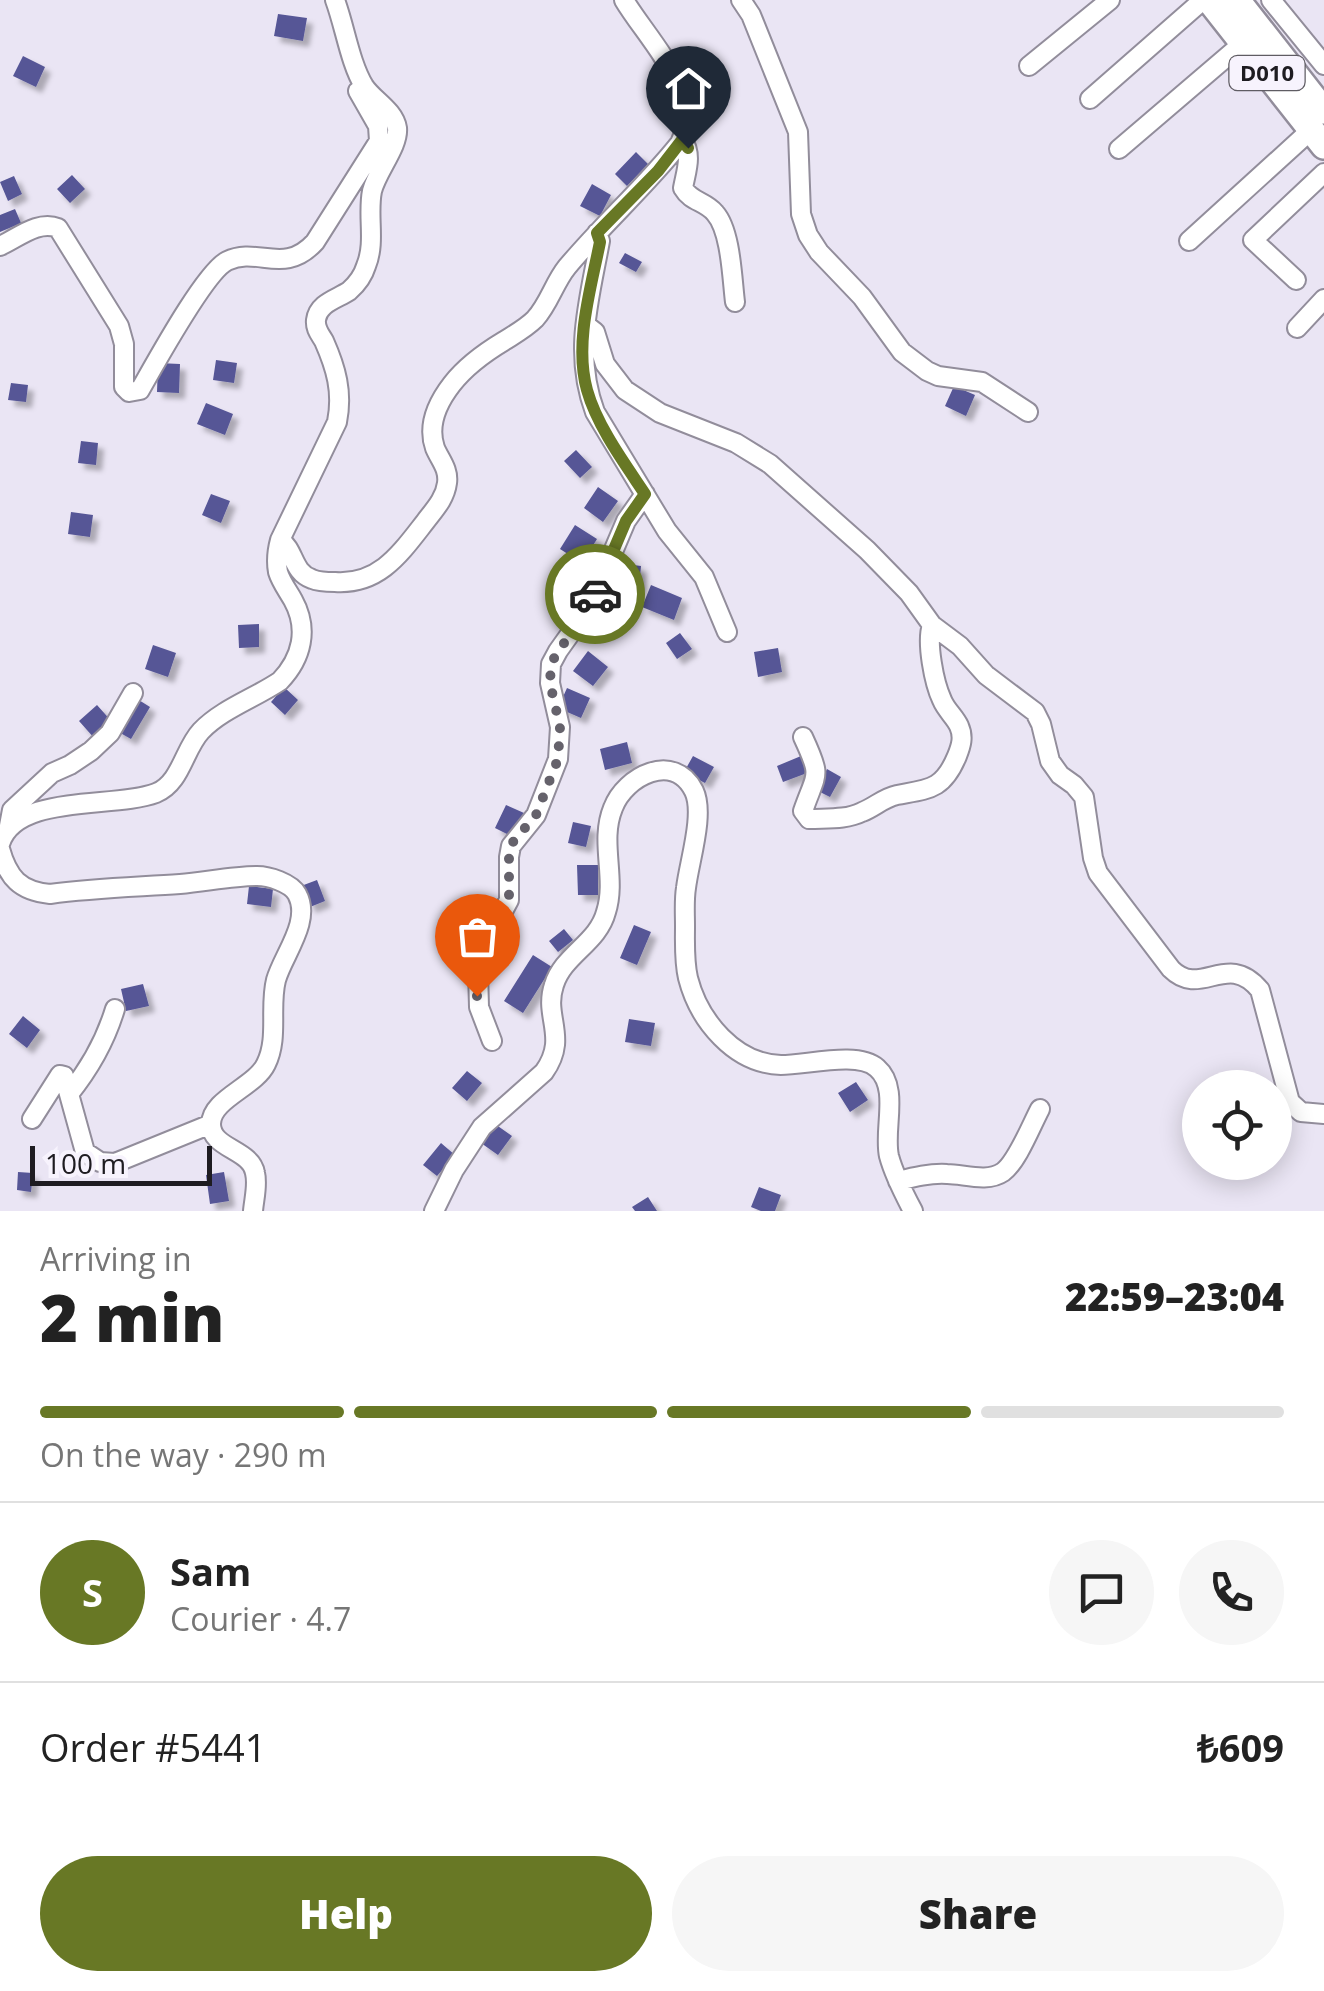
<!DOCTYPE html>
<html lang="en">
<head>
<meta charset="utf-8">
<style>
  body { margin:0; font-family:"Open Sans",sans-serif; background:#f6f6f6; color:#222; height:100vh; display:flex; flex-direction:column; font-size:38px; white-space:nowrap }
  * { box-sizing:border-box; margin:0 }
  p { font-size:32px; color:#767676 }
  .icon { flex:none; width:55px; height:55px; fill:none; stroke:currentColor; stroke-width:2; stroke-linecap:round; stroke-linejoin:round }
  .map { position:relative; height:1211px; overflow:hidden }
  .side { display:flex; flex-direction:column; background:#fff; flex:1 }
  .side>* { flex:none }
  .buttons { position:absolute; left:1182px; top:1070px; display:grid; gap:20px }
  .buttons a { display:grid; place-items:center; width:110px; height:110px; border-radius:50%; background:#fff; box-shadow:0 5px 25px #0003; font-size:50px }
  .scale { position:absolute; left:30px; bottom:25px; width:182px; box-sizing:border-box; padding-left:10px; border:5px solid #1e1c21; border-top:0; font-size:28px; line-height:35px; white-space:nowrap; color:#1e1c21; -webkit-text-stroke:8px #f7f3fd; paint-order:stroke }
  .pin { position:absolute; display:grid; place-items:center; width:85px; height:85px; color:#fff; margin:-102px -42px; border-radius:50% 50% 50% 0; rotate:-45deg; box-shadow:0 0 10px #0007 }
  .pin .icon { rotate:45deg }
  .courier { position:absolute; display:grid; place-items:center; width:100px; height:100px; margin:-50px; border:8px solid #687825; border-radius:50%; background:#fff; color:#222; box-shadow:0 2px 12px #0007 }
  .summary em { font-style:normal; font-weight:800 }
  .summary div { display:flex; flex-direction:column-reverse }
  .summary { display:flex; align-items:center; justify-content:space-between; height:170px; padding:0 40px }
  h1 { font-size:65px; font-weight:800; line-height:75px }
  .bar { display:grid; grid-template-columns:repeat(4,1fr); gap:15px 10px; align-content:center; height:120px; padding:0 40px }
  .bar i { height:12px; border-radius:8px; background:#e0e0e0 }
  .bar .current { background:#687825 }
  .bar p { grid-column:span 4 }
  .line { display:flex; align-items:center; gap:25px; padding:0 40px; border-top:2px solid #e0e0e0 }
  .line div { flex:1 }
  .round { display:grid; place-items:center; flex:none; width:105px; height:105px; border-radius:52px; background:#f6f6f6 }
  .button { display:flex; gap:20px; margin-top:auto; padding:20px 40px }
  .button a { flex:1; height:115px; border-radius:60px; background:#687825; color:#fff; font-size:40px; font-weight:800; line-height:115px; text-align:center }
  .button a+a { background:#f6f6f6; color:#222 }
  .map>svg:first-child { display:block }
  .building { fill:#565696; filter:url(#shadow) }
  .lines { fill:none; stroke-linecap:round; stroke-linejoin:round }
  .minor-casing { stroke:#928d9b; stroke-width:22 }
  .highway-casing { stroke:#928d9b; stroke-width:30 }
  .minor { stroke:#fff; stroke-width:18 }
  .highway { stroke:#fff; stroke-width:25 }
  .done { stroke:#65626b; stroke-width:10; stroke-dasharray:0 18 }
  .route { stroke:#687825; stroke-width:12 }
  .labels { text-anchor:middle; stroke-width:10; stroke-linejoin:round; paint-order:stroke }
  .shield { fill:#f7f3fd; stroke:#5f5c63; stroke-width:2.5 }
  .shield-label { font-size:22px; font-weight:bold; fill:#1e1c21 }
</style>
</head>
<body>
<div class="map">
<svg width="1324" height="1211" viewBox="0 0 1324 1211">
  <defs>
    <filter id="shadow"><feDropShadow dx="6" dy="6" stdDeviation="2.5" flood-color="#0004"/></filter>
  </defs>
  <rect width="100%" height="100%" fill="#eae5f4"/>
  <path class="building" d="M278 14 307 18 303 41 274 36Z
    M23 56 45 67 36 87 13 76Z
    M636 152 648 164 627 186 615 174Z
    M72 175 85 189 70 203 57 189Z
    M14 176 22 194 8 201 0 182Z
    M592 184 611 195 600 216 580 206Z
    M15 209 21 223 0 232V215Z
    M625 253 642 262 636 272 619 263Z
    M216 360 237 363 234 383 213 380Z
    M158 363 180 364 179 393 157 392Z
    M11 383 28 385 26 402 8 400Z
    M954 386 975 395 966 416 945 406Z
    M206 403 233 414 225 435 197 424Z
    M81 441 98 443 96 465 78 463Z
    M576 450 592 467 580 478 564 461Z
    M598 487 618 501 603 522 584 508Z
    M211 494 230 501 221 523 202 515Z
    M71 512 93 515 90 537 68 534Z
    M575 525 597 539 582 563 560 549Z
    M618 563 641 566 639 587 616 585Z
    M651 585 682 598 674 620 642 607Z
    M259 624V647L239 648 238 625Z
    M680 633 692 649 677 659 666 643Z
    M153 645 176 653 168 677 145 669Z
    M778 648 782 672 758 677 754 652Z
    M588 651 608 667 593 686 573 671Z
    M284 687 298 700 285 715 271 702Z
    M567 688 590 698 581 718 558 708Z
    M134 697 150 707 131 739 115 730Z
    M97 705 113 723 95 739 79 721Z
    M627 742 632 763 605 770 600 749Z
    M693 756 714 767 705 783 684 772Z
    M801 756 807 773 783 782 777 766Z
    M827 769 841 777 830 797 816 790Z
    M506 805 524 813 513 837 495 828Z
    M573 822 591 826 586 847 568 843Z
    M577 865H598V895H578Z
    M317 880 325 901 310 907 301 886Z
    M249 886 273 889 271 907 247 904Z
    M467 914 484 920 476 945 458 939Z
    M634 925 651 932 637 965 620 958Z
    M564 929 573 940 558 952 549 941Z
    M533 955 552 967 523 1013 504 1001Z
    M143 984 149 1006 126 1011 121 989Z
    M23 1016 40 1030 27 1048 9 1034Z
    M629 1019 655 1023 651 1046 625 1042Z
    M467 1071 482 1083 467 1101 452 1088Z
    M856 1082 868 1100 850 1112 838 1093Z
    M495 1124 512 1136 498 1155 481 1143Z
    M441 1143 455 1155 437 1176 423 1165Z
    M18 1172 33 1173 31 1192 17 1190Z
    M224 1172 229 1201 210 1204 206 1175Z
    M759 1187 781 1195 775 1211H761L751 1207Z
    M648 1197 657 1211H635L632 1207Z"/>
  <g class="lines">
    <defs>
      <path id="minor" d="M741 0 751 15 798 132 801 214 808 235 819 252 862 297 902 352 927 371 938 376 982 382 1028 412
        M1271 0 1324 65
        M1029 66 1110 0
        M1090 99 1203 0
        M682 139C693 155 686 171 683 188 691 202 705 201 715 213 731 231 732 278 735 302
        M1119 149 1243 43
        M597 233 600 241C589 301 573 353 595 412L667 531 704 577 727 632
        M1189 241 1311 130
        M0 246C18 238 38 220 58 228L119 326 124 344V387L129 392 140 390C155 364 205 272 227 261 258 246 284 276 315 242L379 141 378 126 358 91
        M1296 280 1253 240 1324 173
        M586 325 595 332 605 364 625 390 660 413 736 443 770 464 867 550 909 593 932 625 960 646 986 675 1035 712 1041 724 1050 761 1060 775 1074 785 1084 797 1093 858 1098 873 1171 969C1201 999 1227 950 1260 990L1290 1102 1301 1112 1324 1114
        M1297 328 1324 299
        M280 540C295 550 292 572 312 579 319 582 327 582 335 582 379 585 400 554 425 522 434 510 445 499 447 483 449 469 440 460 435 448 427 425 438 402 452 384 466 366 484 353 504 341 515 334 526 328 535 319 549 304 554 283 567 267 603 224 645 187 680 143 704 94 648 40 624 0
        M803 737C822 778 817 771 803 811L809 819C827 818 846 820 862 812 875 807 883 798 897 795 929 789 943 790 957 756 961 746 964 737 959 726 955 717 946 710 942 700 934 683 926 642 932 625
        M9 826 12 810 52 773 70 765 91 751 110 733 133 693
        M0 844C15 793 114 809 156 793 181 783 184 749 201 731 222 709 255 698 280 681 302 658 309 629 293 600 288 591 281 582 278 572 276 561 277 551 280 540L337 422C343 392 336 368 324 341 320 334 315 329 316 320 318 303 337 299 349 291 357 284 363 276 366 266 376 242 367 216 372 191 377 171 399 146 397 128 394 110 373 100 364 86 350 63 345 27 335 0
        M0 849C8 878 20 891 50 894 93 888 137 887 180 884 205 882 232 876 257 876 269 876 291 883 297 894 312 921 283 955 276 980 269 1007 279 1038 266 1064 255 1087 211 1099 211 1124 211 1149 251 1149 255 1173 258 1185 254 1199 253 1211
        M492 1041 479 1007 478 971 486 943 509 900V857L511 846 536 815 558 759 560 727 550 683 551 664 558 651 590 606 626 521 645 494
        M69 1094C90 1068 105 1042 115 1009
        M32 1119 60 1075 64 1076 85 1152 100 1162 115 1163 211 1124
        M898 1181C914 1177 930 1173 947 1174 964 1174 987 1183 1003 1172 1017 1162 1031 1126 1040 1109
        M434 1211 454 1170 482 1127 544 1072C569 1037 543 1017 554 985 563 955 598 943 606 912 617 878 599 842 613 808 625 776 674 751 694 791 705 814 689 862 686 888 684 900 685 913 685 926 685 943 684 961 688 978 699 1021 735 1064 781 1065 807 1065 858 1051 877 1068 900 1088 883 1129 889 1156 894 1175 904 1194 913 1211"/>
      <path id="highway" d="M1209 0 1324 146
        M1237 0 1324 111"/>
    </defs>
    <use href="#minor" class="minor-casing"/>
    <use href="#highway" class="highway-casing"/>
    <use href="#minor" class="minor"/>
    <use href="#highway" class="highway"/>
  </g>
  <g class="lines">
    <path class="done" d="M477 996 478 972 481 957 492 932 509 900V852L513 842 536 815 558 759 560 727 550 683 551 664 558 651 582 620 595 594"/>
    <path class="route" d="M595 594 626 521 645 494C625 464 597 426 587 390 574 343 591 288 600 242L597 233 658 171 682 140 688 148"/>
  </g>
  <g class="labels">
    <rect class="shield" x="1229.5" y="56" width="75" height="34" rx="8"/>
    <g class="shield-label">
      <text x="1267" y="81">D010</text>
    </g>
  </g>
</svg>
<div class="buttons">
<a><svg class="icon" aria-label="locate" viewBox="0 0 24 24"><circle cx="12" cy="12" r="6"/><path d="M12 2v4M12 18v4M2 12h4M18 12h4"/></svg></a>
</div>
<div class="scale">100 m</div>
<div class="pin" style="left:477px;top:996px;background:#ea580c"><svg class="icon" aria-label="bag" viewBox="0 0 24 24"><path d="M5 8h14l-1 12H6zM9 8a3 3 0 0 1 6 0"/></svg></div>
<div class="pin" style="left:688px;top:148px;background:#1f2937"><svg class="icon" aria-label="home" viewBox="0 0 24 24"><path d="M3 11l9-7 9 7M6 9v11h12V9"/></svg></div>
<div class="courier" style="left:595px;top:594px"><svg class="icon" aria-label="car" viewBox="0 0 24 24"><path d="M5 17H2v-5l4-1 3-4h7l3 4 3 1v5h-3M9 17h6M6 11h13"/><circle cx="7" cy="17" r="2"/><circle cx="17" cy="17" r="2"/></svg></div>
</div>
<section class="side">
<div class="summary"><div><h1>2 min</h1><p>Arriving in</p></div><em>22:59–23:04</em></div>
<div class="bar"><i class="current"></i><i class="current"></i><i class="current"></i><i></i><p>On the way · 290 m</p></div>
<div class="line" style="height:180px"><b class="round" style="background:#687825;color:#fff">S</b><div><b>Sam</b><p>Courier · 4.7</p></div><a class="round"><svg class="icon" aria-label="chat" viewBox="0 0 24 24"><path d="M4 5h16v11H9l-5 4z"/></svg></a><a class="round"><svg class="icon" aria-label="phone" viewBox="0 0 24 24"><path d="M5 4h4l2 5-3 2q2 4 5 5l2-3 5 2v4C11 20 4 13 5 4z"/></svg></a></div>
<div class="line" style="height:130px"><div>Order #5441</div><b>₺609</b></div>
<div class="button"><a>Help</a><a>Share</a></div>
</section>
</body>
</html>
